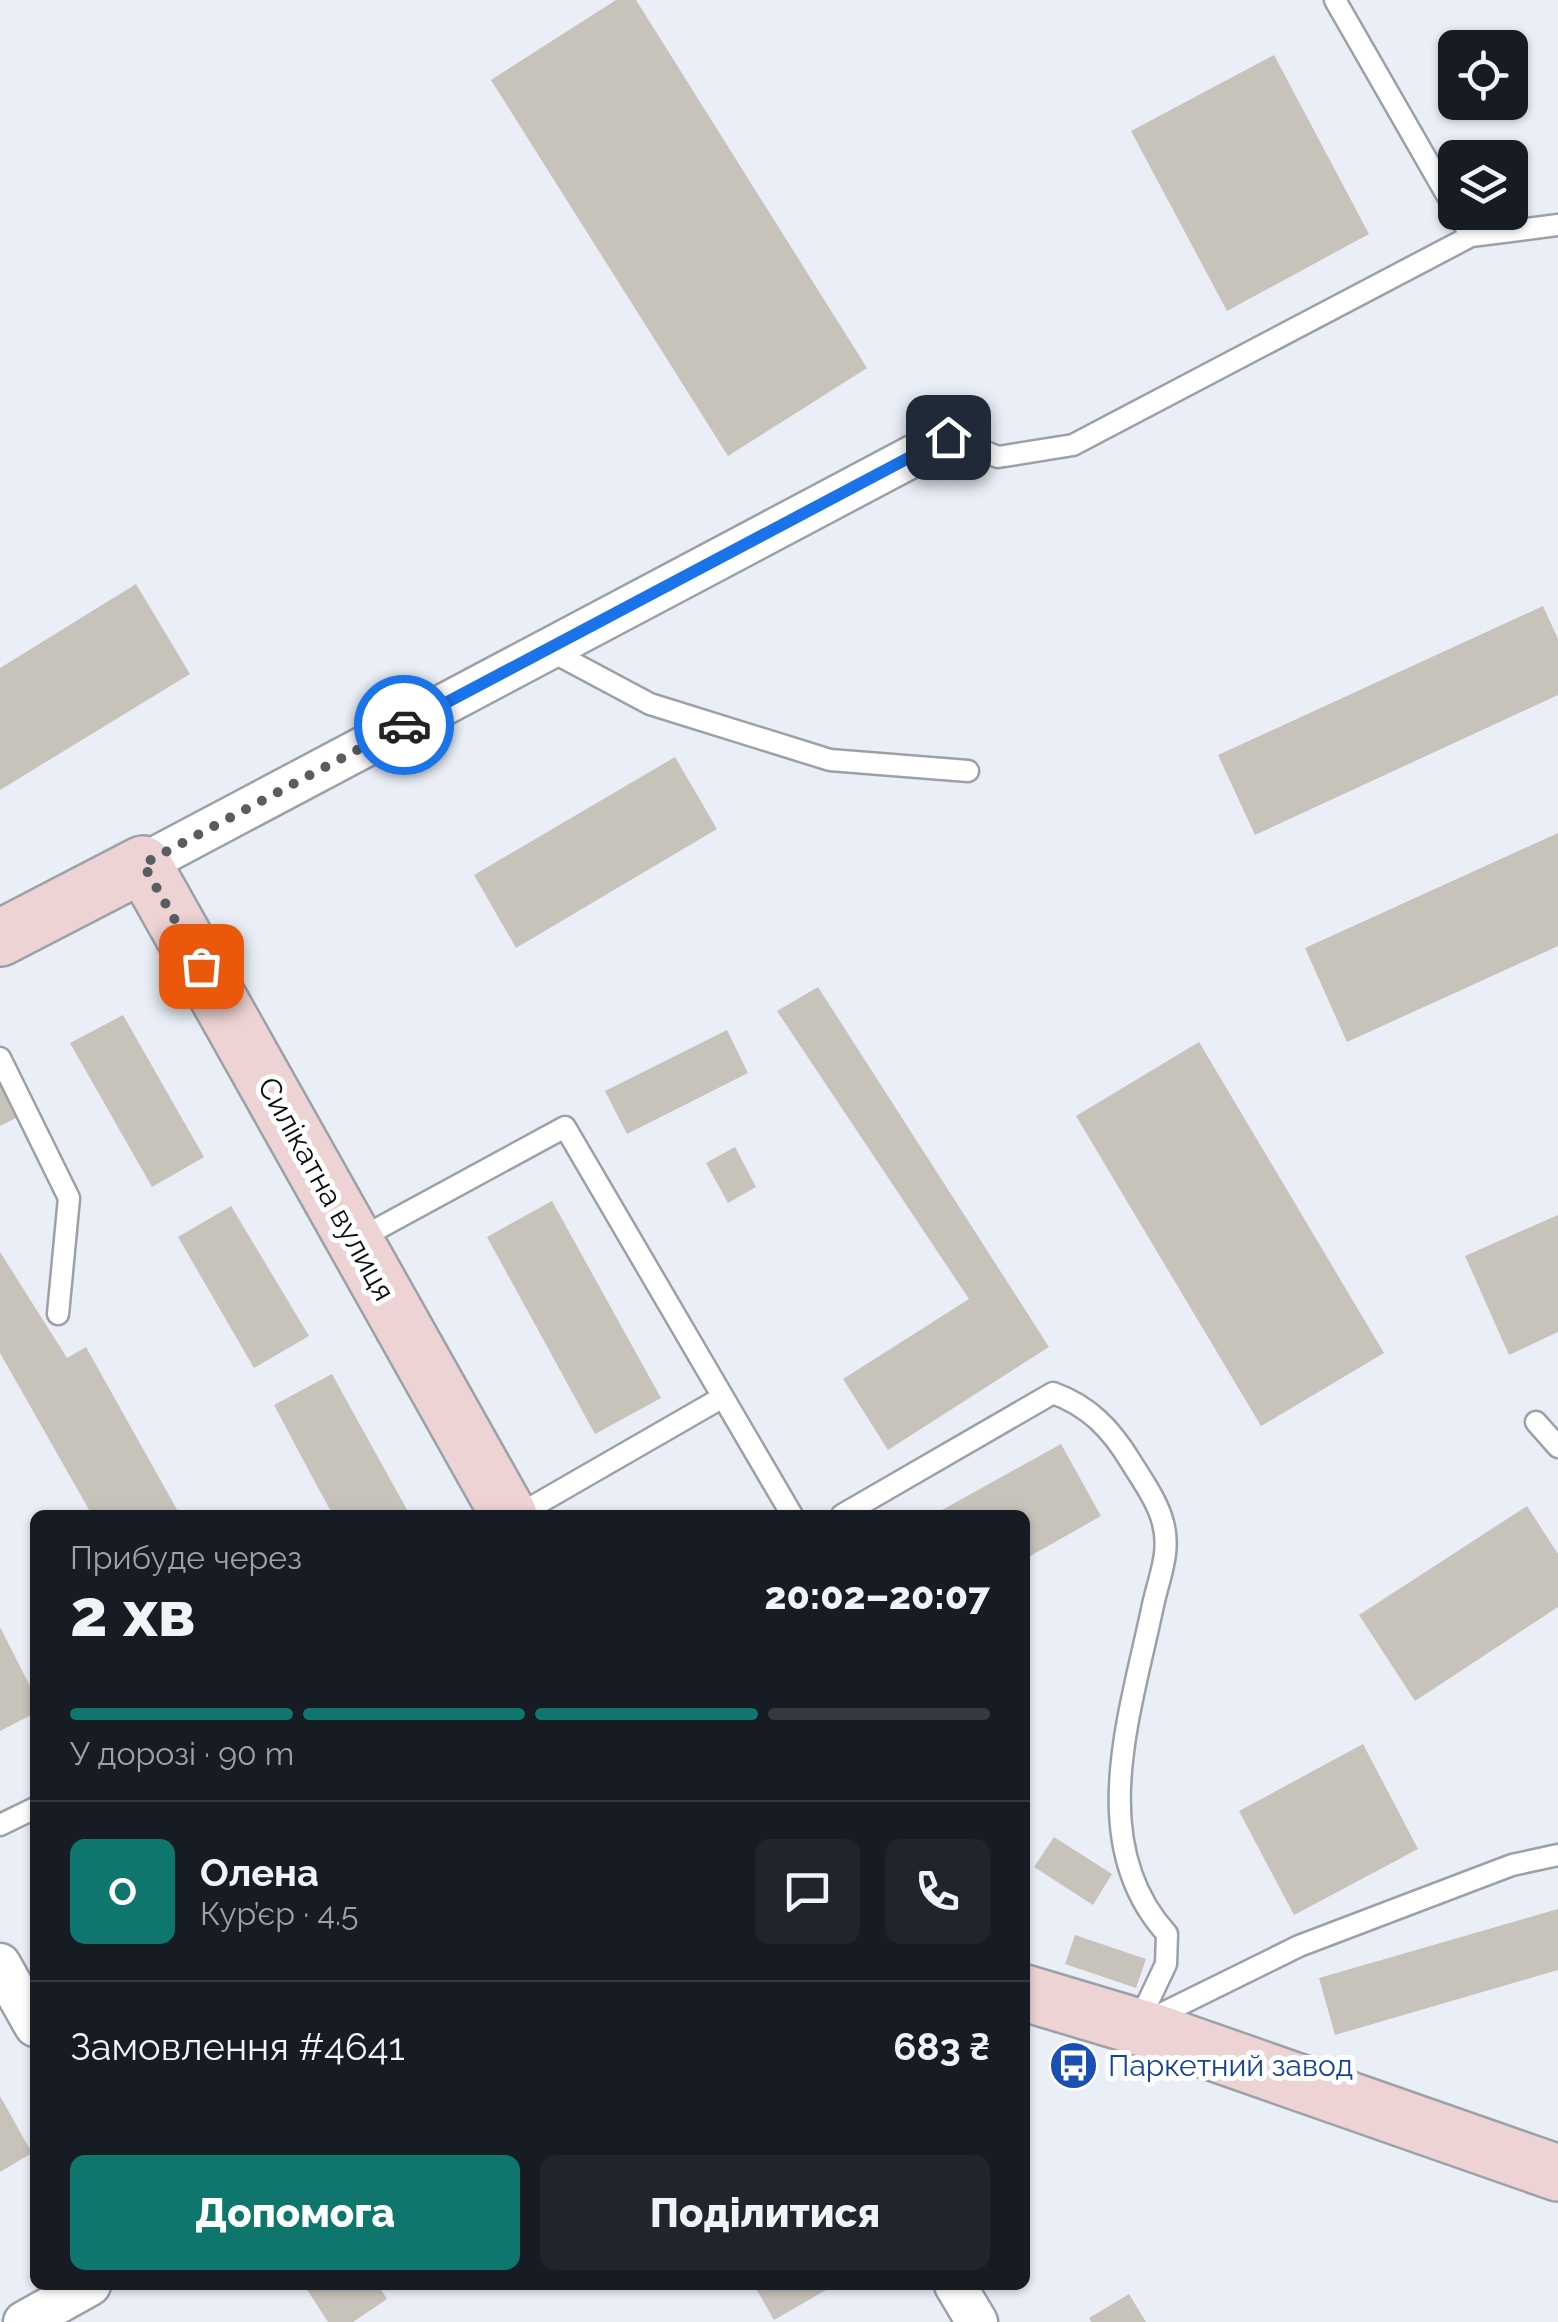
<!DOCTYPE html>
<html lang="uk">
<head>
<meta charset="utf-8">
<style>
  body { margin:0; font-family:Raleway,sans-serif; background:#20242c; color:#f1f3f6; height:100vh; display:flex; flex-direction:column; font-size:38px; white-space:nowrap }
  * { box-sizing:border-box; margin:0 }
  p { font-size:32px; color:#9ea1a6 }
  .icon { flex:none; width:55px; height:55px; fill:none; stroke:currentColor; stroke-width:2; stroke-linecap:round; stroke-linejoin:round }
  .map { position:relative; flex:1; overflow:hidden }
  .panel { position:absolute; left:30px; top:1510px; width:1000px; height:780px; display:flex; flex-direction:column; background:#171b24; border-radius:15px; box-shadow:0 2px 8px #0004 }
  .panel>* { flex:none }
  .controls { position:absolute; left:1438px; top:30px; display:grid; gap:20px }
  .controls a { display:grid; place-items:center; width:90px; height:90px; border-radius:15px; background:#171b24; box-shadow:0 2px 8px #0004; font-size:50px }
  .pin { position:absolute; display:grid; place-items:center; width:85px; height:85px; color:#fff; margin:-42px; border-radius:20px; box-shadow:0 5px 15px #0006 }
  .courier { position:absolute; display:grid; place-items:center; width:100px; height:100px; margin:-50px; border:8px solid #1a73e8; border-radius:50%; background:#fff; color:#222; box-shadow:0 2px 12px #0007 }
  .headline em { font-style:normal; font-weight:800 }
  .headline div { display:flex; flex-direction:column-reverse }
  .headline { display:flex; align-items:center; justify-content:space-between; height:170px; padding:0 40px }
  h1 { font-size:65px; font-weight:800; line-height:75px }
  .bar { display:grid; grid-template-columns:repeat(4,1fr); gap:15px 10px; align-content:center; height:120px; padding:0 40px }
  .bar i { height:12px; border-radius:8px; background:#363941 }
  .bar .active { background:#0f766e }
  .bar p { grid-column:span 4 }
  .line { display:flex; align-items:center; gap:25px; padding:0 40px; border-top:2px solid #363941 }
  .line div { flex:1 }
  .round { display:grid; place-items:center; flex:none; width:105px; height:105px; border-radius:15px; background:#20242c }
  .action { display:flex; gap:20px; margin-top:auto; padding:20px 40px }
  .action a { flex:1; height:115px; border-radius:15px; background:#0f766e; color:#fff; font-size:40px; font-weight:800; line-height:115px; text-align:center }
  .action a+a { background:#20242c; color:#f1f3f6 }
  .map>svg:first-child { display:block }
  .building { fill:#c7c2ba }
  .lines { fill:none; stroke-linecap:round; stroke-linejoin:round }
  .lane-casing { stroke:#9ca1a8; stroke-width:25 }
  .street-casing { stroke:#9ca1a8; stroke-width:45 }
  .secondary-casing { stroke:#9ca1a8; stroke-width:60 }
  .lane { stroke:#fff; stroke-width:20 }
  .street { stroke:#fff; stroke-width:40 }
  .secondary { stroke:#edd3d3; stroke-width:55 }
  .done { stroke:#595c61; stroke-width:10; stroke-dasharray:0 18 }
  .route { stroke:#1a73e8; stroke-width:12 }
  .labels { text-anchor:middle; stroke-width:10; stroke-linejoin:round; paint-order:stroke }
  .street-label { font-size:30px; fill:#0b0d10; stroke:#fff }
  .transit-label { font-size:30px; fill:#164399; stroke:#fff; text-anchor:start }
</style>
</head>
<body>
<div class="map">
<svg width="1558" height="2322" viewBox="0 0 1558 2322">
  <rect width="100%" height="100%" fill="#eaeff7"/>
  <path class="building" d="M616 0H636L867 368 728 456 491 80Z
    M1274 55 1369 234 1227 311 1131 131Z
    M136 584 190 674 0 790V668Z
    M1543 606 1558 639V695L1255 835 1218 755Z
    M675 757 717 829 516 948 474 875Z
    M1558 833V946L1347 1042 1305 948Z
    M818 987 1049 1347 888 1450 843 1379 969 1299 777 1011Z
    M123 1015 204 1157 152 1187 70 1043Z
    M727 1030 748 1073 627 1134 605 1091Z
    M1199 1042 1384 1353 1261 1426 1076 1116Z
    M0 1077 20 1116 0 1126Z
    M735 1147 756 1187 728 1203 706 1163Z
    M552 1201 661 1398 595 1434 487 1237Z
    M231 1206 309 1336 254 1368 178 1237Z
    M1558 1215V1332L1509 1355 1465 1256Z
    M0 1252 67 1358 86 1347 180 1515H92L0 1353Z
    M332 1374 375 1452 410 1515H333L317 1486 274 1405Z
    M1061 1444 1101 1516 1025 1559V1515H933Z
    M1527 1506 1558 1554V1607L1415 1701 1359 1615Z
    M0 1627 35 1696V1713L0 1731Z
    M1363 1744 1418 1849 1294 1915 1239 1811Z
    M1054 1837 1112 1874 1093 1905 1034 1867Z
    M1558 1909V1970L1335 2035 1319 1978Z
    M1075 1935 1146 1959 1136 1988 1065 1964Z
    M1064 2050 1090 2060 1082 2079 1057 2068Z
    M0 2096 32 2153 0 2172Z
    M304 2285H378L387 2299 353 2322H328Z
    M754 2285H824L826 2290 774 2320Z
    M1129 2294 1146 2322H1091L1089 2318Z"/>
  <g class="lines">
    <defs>
      <path id="lane" d="M1335 0 1455 209
        M1471 236 1558 225
        M949 437 998 457 1073 445 1471 236 1457 212
        M547 649 650 704 830 760 968 771
        M0 1058 69 1198 58 1314
        M357 1240 565 1127 792 1515
        M1536 1422 1558 1447
        M518 1515 723 1397
        M842 1515 1053 1393C1089 1406 1111 1429 1131 1462 1142 1480 1158 1502 1163 1523 1171 1551 1159 1578 1153 1605 1131 1712 1084 1843 1167 1934L1166 1964 1137 2025
        M0 1825 35 1808
        M1151 2019 1299 1946 1512 1865 1558 1855"/>
      <path id="street" d="M143 864 949 437
        M0 1964 35 2026
        M955 2285 977 2322
        M24 2322 90 2285"/>
      <path id="secondary" d="M0 938 143 864 509 1515
        M1025 1993 1152 2031 1558 2173"/>
    </defs>
    <use href="#lane" class="lane-casing"/>
    <use href="#street" class="street-casing"/>
    <use href="#secondary" class="secondary-casing"/>
    <use href="#lane" class="lane"/>
    <use href="#street" class="street"/>
    <use href="#secondary" class="secondary"/>
  </g>
  <g class="lines">
    <path class="done" d="M201 966 143 864 404 725"/>
    <path class="route" d="M404 725 948 437"/>
  </g>
  <defs>
    <symbol id="bus-disc" viewBox="-11 -11 22 22"><circle r="9.5" fill="#1a4fb4" stroke="#fff"/><path d="M-5-6H5V4H4V6H2V4H-2V6H-4V4H-5ZM-3.5-4V0h7V-4ZM-3.5 1.2v1.5H-2V1.2ZM2 1.2v1.5H3.5V1.2Z" fill="#fff"/></symbol>
  </defs>
  <g fill-rule="evenodd">
    <use href="#bus-disc" x="1046" y="2038" width="55" height="55"/>
  </g>
  <g class="labels">
    <g class="street-label">
      <text transform="translate(326 1189) rotate(61)" y="10">Силікатна вулиця</text>
    </g>
    <g class="transit-label">
      <text x="1108" y="2076">Паркетний завод</text>
    </g>
  </g>
</svg>
<div class="controls">
<a><svg class="icon" aria-label="locate" viewBox="0 0 24 24"><circle cx="12" cy="12" r="6"/><path d="M12 2v4M12 18v4M2 12h4M18 12h4"/></svg></a>
<a><svg class="icon" aria-label="layers" viewBox="0 0 24 24"><path d="M12 4l9 5-9 5-9-5zM3 14l9 5 9-5"/></svg></a>
</div>
<div class="pin" style="left:201px;top:966px;background:#ea580c"><svg class="icon" aria-label="bag" viewBox="0 0 24 24"><path d="M5 8h14l-1 12H6zM9 8a3 3 0 0 1 6 0"/></svg></div>
<div class="pin" style="left:948px;top:437px;background:#1f2937"><svg class="icon" aria-label="home" viewBox="0 0 24 24"><path d="M3 11l9-7 9 7M6 9v11h12V9"/></svg></div>
<div class="courier" style="left:404px;top:725px"><svg class="icon" aria-label="car" viewBox="0 0 24 24"><path d="M5 17H2v-5l4-1 3-4h7l3 4 3 1v5h-3M9 17h6M6 11h13"/><circle cx="7" cy="17" r="2"/><circle cx="17" cy="17" r="2"/></svg></div>
<section class="panel">
<div class="headline"><div><h1>2 хв</h1><p>Прибуде через</p></div><em>20:02–20:07</em></div>
<div class="bar"><i class="active"></i><i class="active"></i><i class="active"></i><i></i><p>У дорозі · 90 m</p></div>
<div class="line" style="height:180px"><b class="round" style="background:#0f766e;color:#fff">О</b><div><b>Олена</b><p>Кур’єр · 4.5</p></div><a class="round"><svg class="icon" aria-label="chat" viewBox="0 0 24 24"><path d="M4 5h16v11H9l-5 4z"/></svg></a><a class="round"><svg class="icon" aria-label="phone" viewBox="0 0 24 24"><path d="M5 4h4l2 5-3 2q2 4 5 5l2-3 5 2v4C11 20 4 13 5 4z"/></svg></a></div>
<div class="line" style="height:130px"><div>Замовлення #4641</div><b>683 ₴</b></div>
<div class="action"><a>Допомога</a><a>Поділитися</a></div>
</section>
</div>
</body>
</html>
